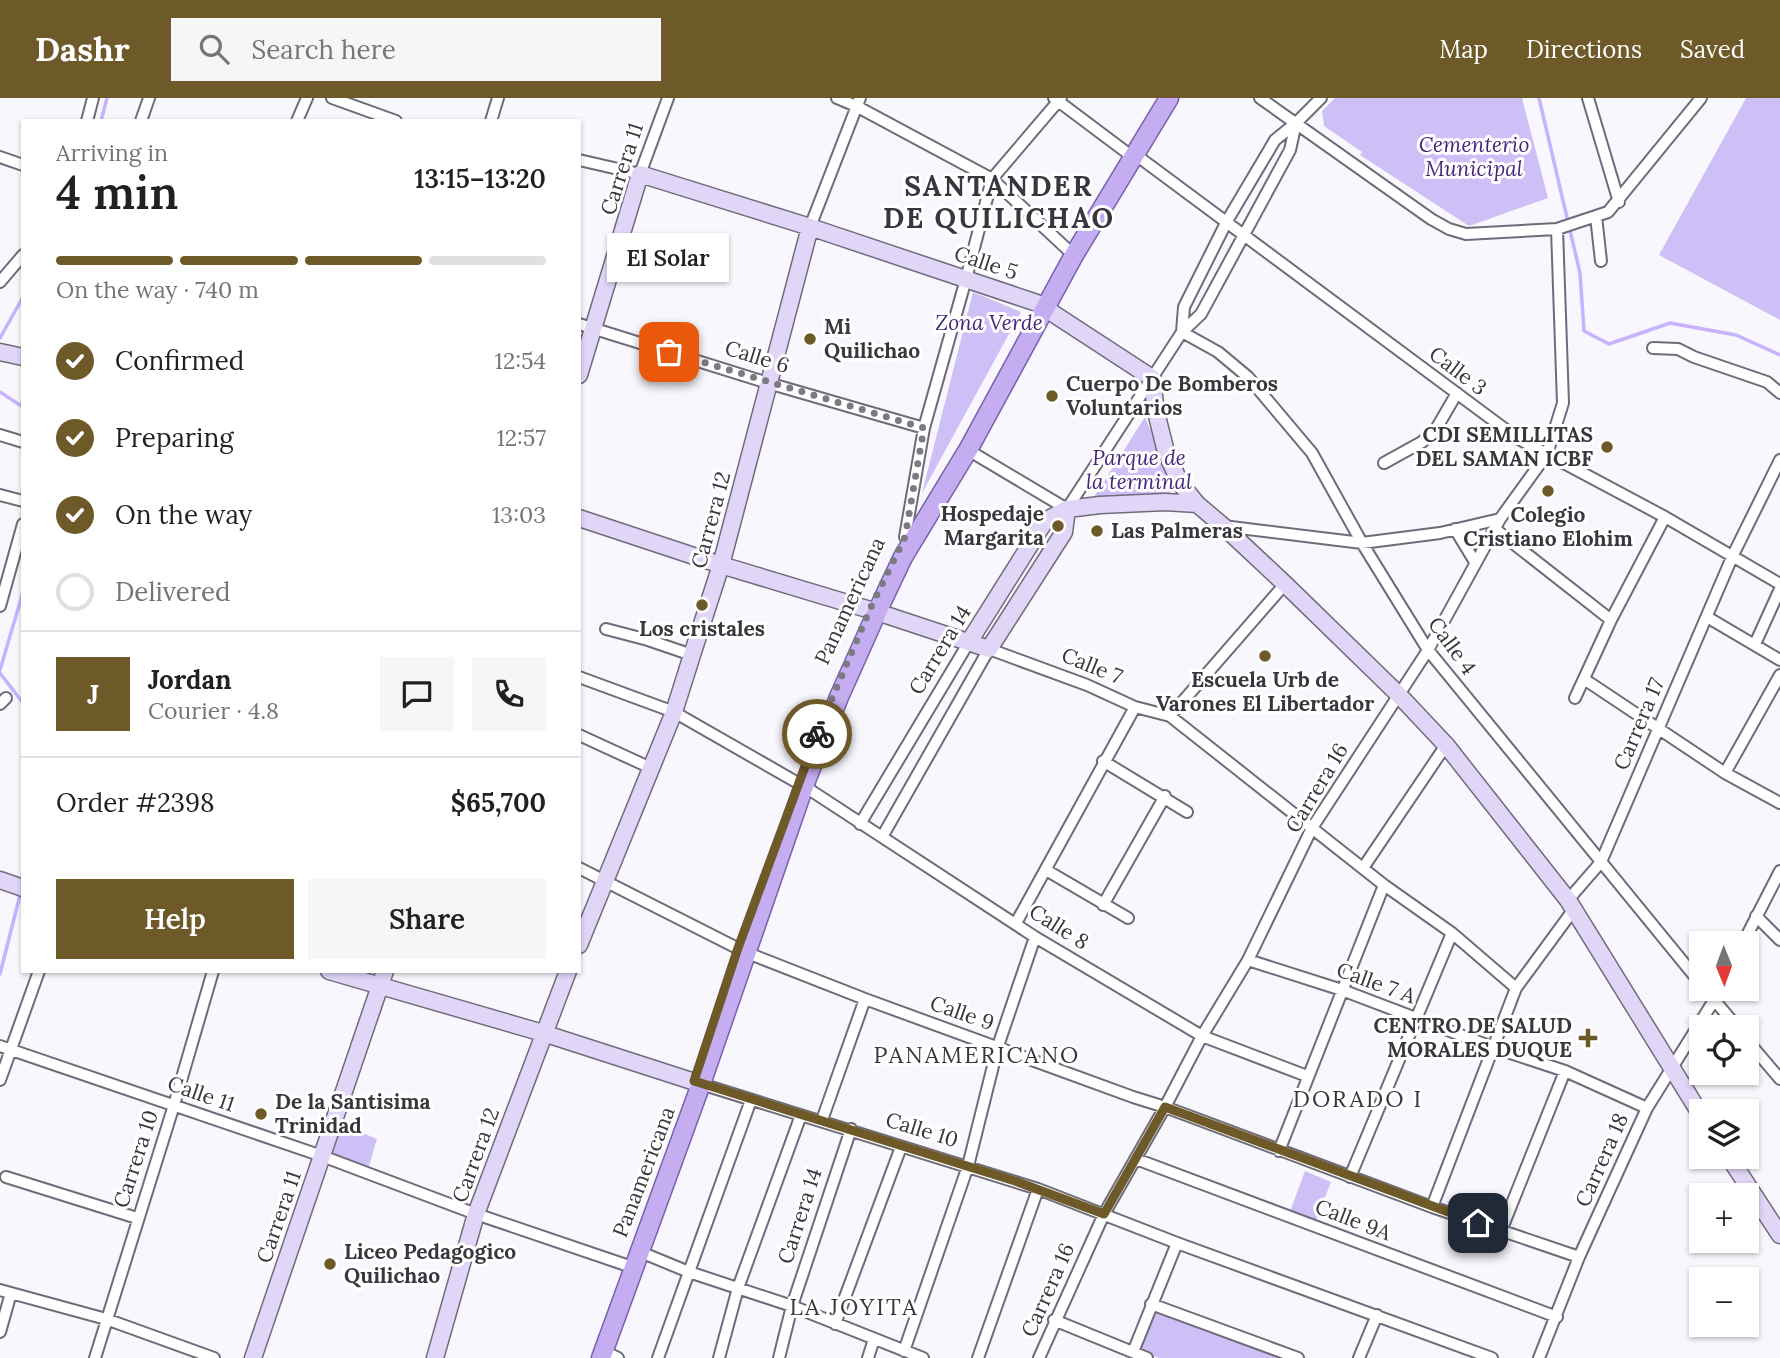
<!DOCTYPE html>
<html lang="en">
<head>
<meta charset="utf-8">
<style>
  body { margin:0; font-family:Lora,serif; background:#f6f6f6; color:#202124; height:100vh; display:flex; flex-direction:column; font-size:26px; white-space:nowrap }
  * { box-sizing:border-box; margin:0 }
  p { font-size:23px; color:#757577 }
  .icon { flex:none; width:38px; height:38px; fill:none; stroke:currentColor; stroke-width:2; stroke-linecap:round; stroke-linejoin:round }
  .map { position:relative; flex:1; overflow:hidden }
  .drawer { position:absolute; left:21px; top:21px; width:560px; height:854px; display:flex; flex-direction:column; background:#fff; border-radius:0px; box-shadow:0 2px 5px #0004 }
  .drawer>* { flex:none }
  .needle { width:46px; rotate:179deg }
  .tools { position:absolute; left:1689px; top:833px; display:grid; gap:14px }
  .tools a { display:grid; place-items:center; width:70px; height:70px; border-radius:0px; background:#fff; box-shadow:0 2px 5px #0004; font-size:35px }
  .pin { position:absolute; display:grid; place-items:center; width:60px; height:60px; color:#fff; margin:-30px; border-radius:14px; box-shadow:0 4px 10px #0006 }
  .courier { position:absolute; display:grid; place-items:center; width:70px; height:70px; margin:-35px; border:5px solid #6e5928; border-radius:50%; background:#fff; color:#222; box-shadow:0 2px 9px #0007 }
  .bubble { position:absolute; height:49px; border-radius:0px; background:#fff; box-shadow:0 2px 5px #0004; font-size:23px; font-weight:600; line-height:49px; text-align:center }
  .head em { font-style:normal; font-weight:600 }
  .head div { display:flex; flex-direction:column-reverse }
  .head { display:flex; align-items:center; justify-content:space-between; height:119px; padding:0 35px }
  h1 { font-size:46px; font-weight:600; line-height:52px }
  .bar { display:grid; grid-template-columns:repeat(4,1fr); gap:10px 7px; align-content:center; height:84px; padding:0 35px }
  .bar i { height:9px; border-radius:5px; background:#e0e0e0 }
  .bar .active { background:#6e5928 }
  .bar p { grid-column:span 4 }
  .line { display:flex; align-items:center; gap:18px; padding:0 35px; border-top:2px solid #e0e0e0 }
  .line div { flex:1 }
  .round { display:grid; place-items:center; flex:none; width:74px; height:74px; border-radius:0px; background:#f6f6f6 }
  ol { padding:0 35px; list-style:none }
  li { display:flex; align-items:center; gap:21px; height:77px }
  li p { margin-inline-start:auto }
  li .icon { padding:7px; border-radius:50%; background:#6e5928; color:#fff; stroke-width:4 }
  li:last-child { color:#757577 }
  li i { width:38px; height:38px; border:4px solid #e0e0e0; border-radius:50% }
  .cta { display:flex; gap:14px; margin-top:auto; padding:14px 35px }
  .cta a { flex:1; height:80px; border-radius:0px; background:#6e5928; color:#fff; font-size:28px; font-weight:600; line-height:80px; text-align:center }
  .cta a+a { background:#f6f6f6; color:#202124 }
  header { display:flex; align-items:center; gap:42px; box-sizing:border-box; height:98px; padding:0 35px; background:#6e5928; color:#fff }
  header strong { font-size:33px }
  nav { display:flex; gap:38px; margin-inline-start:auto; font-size:24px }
  .search { width:490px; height:63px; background:#f6f6f6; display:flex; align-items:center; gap:18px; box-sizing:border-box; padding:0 24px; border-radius:0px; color:#757577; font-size:26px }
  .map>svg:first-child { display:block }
  .green { fill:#cec0f7 }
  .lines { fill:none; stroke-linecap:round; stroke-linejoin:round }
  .stream { stroke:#c7b2fd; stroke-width:3.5 }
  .street-casing { stroke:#6f6c7a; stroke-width:14 }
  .secondary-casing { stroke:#6f6c7a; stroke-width:19 }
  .primary-casing { stroke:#7961ac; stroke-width:21 }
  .street { stroke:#fff; stroke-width:10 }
  .secondary { stroke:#e1d6f8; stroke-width:16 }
  .primary { stroke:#c4adf1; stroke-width:18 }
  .done { stroke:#7c7a81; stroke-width:7; stroke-dasharray:0 12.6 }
  .route { stroke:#6e5928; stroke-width:9 }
  .poi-dot { fill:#6e5928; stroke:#fff; stroke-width:2.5 }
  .labels { text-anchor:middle; stroke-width:6; stroke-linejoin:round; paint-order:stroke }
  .park-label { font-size:21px; font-style:italic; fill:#46267a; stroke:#fff }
  .street-label { font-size:21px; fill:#38373d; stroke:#fff }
  .poi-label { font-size:21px; font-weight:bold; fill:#38373d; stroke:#fff; text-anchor:start }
  .neighbourhood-label { font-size:23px; letter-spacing:2px; fill:#38373d; stroke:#fff }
  .district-label { font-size:28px; font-weight:bold; letter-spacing:2px; fill:#38373d; stroke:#fff }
</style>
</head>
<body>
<header>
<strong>Dashr</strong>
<div class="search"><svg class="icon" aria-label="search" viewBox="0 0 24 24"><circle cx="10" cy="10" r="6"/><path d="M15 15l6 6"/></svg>Search here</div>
<nav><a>Map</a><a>Directions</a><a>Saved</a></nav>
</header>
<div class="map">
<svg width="1780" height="1260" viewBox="0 0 1780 1260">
  <rect width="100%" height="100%" fill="#f9f7fe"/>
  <path class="green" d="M1335 0H1522L1548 100 1469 128 1360 57 1362 54 1324 28 1322 13Z
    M1746 0H1780V222L1659 157Z
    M973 194 1021 214 922 395Z
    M1145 319 1176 394 1094 399Z
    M337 1024 377 1041 368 1071 325 1057Z
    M1305 1073 1331 1084 1315 1125 1289 1116Z
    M1155 1209 1286 1260H1159L1138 1252Z"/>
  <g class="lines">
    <path class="stream" d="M1539 0 1580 175 1584 233 1609 246 1670 225 1736 237 1780 257
      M101 23 107 0
      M0 240 23 199
      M0 294 23 309
      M0 572 23 494
      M0 575 23 605
      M0 876 21 793"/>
    <defs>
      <path id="street" d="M332 0 396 23
        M837 0 856 8 992 81 1067 151
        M1054 0 1126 54
        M1260 0 1431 121 1449 131 1466 136 1557 131 1608 114 1701 0
        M1588 0 1619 104
        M87 23 93 0
        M141 23 149 0
        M297 23 307 0
        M491 23 498 0
        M1136 57 1517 340 1665 419 1780 486
        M0 59 23 67
        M579 62 640 76 668 0
        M1596 118 1601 163
        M810 129 860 0
        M0 184 23 157
        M579 226 768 285 924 330
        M1182 234 1218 254 1248 279 1312 355 1362 445 1428 552 1701 886
        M1182 234 1184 209 1227 123 1275 42 1296 25 1321 0
        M1653 250 1678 251 1694 259 1767 284 1780 295
        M0 337 23 344
        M968 352 1067 411 1182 234 1201 216 1290 52 1296 25
        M1384 365 1422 344 1436 331 1457 295
        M0 397 23 403
        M1223 428 1362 445 1440 435 1500 421
        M1455 431 1475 464
        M1495 431 1611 522
        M905 439 924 330 966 181 992 81 1061 0
        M0 508 23 426
        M1707 519 1780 562
        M606 531 648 542 692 557
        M1755 546 1780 491
        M579 579 674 614 798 685
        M1584 581 1725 675 1780 705
        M1575 600 1611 522 1665 419
        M0 606 6 600
        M1170 618 1285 486
        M579 637 651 670
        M1103 663 1187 714
        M1725 675 1780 577
        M804 688 1035 839 1202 938 1307 978
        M860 726 969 544
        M882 739 989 551 1087 587 1135 609 1170 618 1384 787 1452 835 1516 890
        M579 770 745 854 865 901 1133 999 1165 1009 1432 1109 1579 1159
        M1363 770 1446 647
        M1046 772 1128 820
        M1568 802 1601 764 1733 457 1780 362
        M1103 807 1165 698
        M1756 818 1780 842
        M1016 825 1135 609
        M1743 845 1780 773
        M1248 862 1342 892 1492 949 1565 973 1647 1010
        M1705 891 1737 929
        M1746 941 1780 981
        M0 948 322 1058 476 1116 626 1167
        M0 982 39 873
        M701 986 1038 1091 1177 1145 1492 1260
        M822 1022 865 901
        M1279 1053 1384 787
        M1136 1061 1557 1219
        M6 1079 137 1120
        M1350 1079 1452 835
        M1432 1109 1516 890 1574 811
        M1501 1133 1565 973
        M638 1153 689 1174 792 1208 923 1260
        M0 1192 106 1221 214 1260
        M1151 1206 1298 1260
        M1054 1222 1147 1260
        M835 1226 901 1049
        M0 1234 11 1195
        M604 1253 618 1260
        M904 1253 968 1068 998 948 1035 839
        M1133 1254 1177 1145
        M95 1260 174 1007 213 873
        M658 1260 751 1002
        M719 1260 738 1190 801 1017
        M779 1260 792 1208 851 1031
        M868 1260 874 1241
        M978 1260 1038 1091
        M1039 1260 1104 1116 1165 1009 1202 938 1248 862 1312 730 1428 552 1500 421 1547 356 1563 305 1557 131
        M1359 1260 1377 1217
        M1539 1260 1579 1159 1647 1010 1721 891"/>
      <path id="secondary" d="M0 254 23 259
        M579 277 640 76 810 129 1037 205 1152 280 1156 314 1166 354 1180 385 1197 406 1223 428 1285 486 1398 596 1446 647 1568 802 1701 1017
        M579 420 721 467 877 514 989 551 1064 434 1067 411
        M969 544 1045 423 1067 411 1100 407 1165 404 1197 406
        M0 782 23 790
        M579 847 674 614 692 557 721 467 810 129
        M329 873 543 935 701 986
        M1729 1059 1780 1137
        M253 1260 385 873
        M435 1260 476 1116 568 873"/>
      <path id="primary" d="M601 1260 701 986 804 688 839 599 877 514 903 459 968 352 1074 157 1169 0"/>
    </defs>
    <use href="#street" class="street-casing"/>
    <use href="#secondary" class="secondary-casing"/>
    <use href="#primary" class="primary-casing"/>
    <use href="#street" class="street"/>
    <use href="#secondary" class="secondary"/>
    <use href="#primary" class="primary"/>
  </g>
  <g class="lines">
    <path class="done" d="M669 254 924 330 905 439 870 511 817 636"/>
    <path class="route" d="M817 636 738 850 694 983 1015 1083 1104 1116 1165 1009 1478 1125"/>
  </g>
  <g class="poi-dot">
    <circle cx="810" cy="241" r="7"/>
    <circle cx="1052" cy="298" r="7"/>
    <circle cx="1607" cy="349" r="7"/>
    <circle cx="1548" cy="393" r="7"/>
    <circle cx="1058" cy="428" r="7"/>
    <circle cx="1097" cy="433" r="7"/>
    <circle cx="702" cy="507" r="7"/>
    <circle cx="1265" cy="558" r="7"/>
    <path d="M1584.5 929.5h7v7h7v7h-7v7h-7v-7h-7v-7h7z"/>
    <circle cx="261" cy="1016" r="7"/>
    <circle cx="330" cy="1166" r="7"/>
  </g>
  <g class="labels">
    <g class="park-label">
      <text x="1474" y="54">Cementerio<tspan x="1474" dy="24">Municipal</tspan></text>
      <text x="989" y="232">Zona Verde</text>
      <text x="1139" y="367">Parque de<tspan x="1139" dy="24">la terminal</tspan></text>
    </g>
    <g class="street-label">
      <text transform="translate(622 71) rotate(-72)" y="7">Carrera 11</text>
      <text transform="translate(986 165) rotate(18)" y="7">Calle 5</text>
      <text transform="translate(757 259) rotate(17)" y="7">Calle 6</text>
      <text transform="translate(1458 273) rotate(37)" y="7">Calle 3</text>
      <text transform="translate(711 422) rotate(-75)" y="7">Carrera 12</text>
      <text transform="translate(850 503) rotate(-65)" y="7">Panamericana</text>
      <text transform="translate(1452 548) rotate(54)" y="7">Calle 4</text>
      <text transform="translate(940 552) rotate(-59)" y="7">Carrera 14</text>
      <text transform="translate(1092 568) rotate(22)" y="7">Calle 7</text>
      <text transform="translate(1639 626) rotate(-67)" y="7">Carrera 17</text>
      <text transform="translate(1317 690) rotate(-59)" y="7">Carrera 16</text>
      <text transform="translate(1059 829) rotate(32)" y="7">Calle 8</text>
      <text transform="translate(1376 885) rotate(20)" y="7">Calle 7 A</text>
      <text transform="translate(962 915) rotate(19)" y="7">Calle 9</text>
      <text transform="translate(201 996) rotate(19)" y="7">Calle 11</text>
      <text transform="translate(922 1032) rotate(17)" y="7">Calle 10</text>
      <text transform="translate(476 1057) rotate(-70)" y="7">Carrera 12</text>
      <text transform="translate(136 1061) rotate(-72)" y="7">Carrera 10</text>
      <text transform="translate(1602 1062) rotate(-66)" y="7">Carrera 18</text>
      <text transform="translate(644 1074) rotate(-69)" y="7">Panamericana</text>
      <text transform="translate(800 1118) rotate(-72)" y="7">Carrera 14</text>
      <text transform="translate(279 1119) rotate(-71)" y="7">Carrera 11</text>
      <text transform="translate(1353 1122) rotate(21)" y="7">Calle 9A</text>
      <text transform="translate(1048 1192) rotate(-66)" y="7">Carrera 16</text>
    </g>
    <g class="poi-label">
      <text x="824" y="236">Mi<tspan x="824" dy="24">Quilichao</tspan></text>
      <text x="1066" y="293">Cuerpo De Bomberos<tspan x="1066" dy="24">Voluntarios</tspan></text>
      <text x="1593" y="344" text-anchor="end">CDI SEMILLITAS<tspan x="1593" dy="24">DEL SAMAN ICBF</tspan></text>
      <text x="1044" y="423" text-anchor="end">Hospedaje<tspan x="1044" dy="24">Margarita</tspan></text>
      <text x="1548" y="424" text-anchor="middle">Colegio<tspan x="1548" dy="24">Cristiano Elohim</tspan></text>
      <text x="1111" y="440">Las Palmeras</text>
      <text x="702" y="538" text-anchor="middle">Los cristales</text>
      <text x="1265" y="589" text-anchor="middle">Escuela Urb de<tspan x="1265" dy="24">Varones El Libertador</tspan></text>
      <text x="1572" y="935" text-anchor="end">CENTRO DE SALUD<tspan x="1572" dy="24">MORALES DUQUE</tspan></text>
      <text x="275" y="1011">De la Santisima<tspan x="275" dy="24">Trinidad</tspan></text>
      <text x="344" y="1161">Liceo Pedagogico<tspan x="344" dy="24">Quilichao</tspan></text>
    </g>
    <g class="neighbourhood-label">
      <text x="977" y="965">PANAMERICANO</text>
      <text x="1358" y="1009">DORADO I</text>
      <text x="854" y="1217">LA JOYITA</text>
    </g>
    <g class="district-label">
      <text x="999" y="98">SANTANDER<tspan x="999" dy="32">DE QUILICHAO</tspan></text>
    </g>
  </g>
</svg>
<div class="tools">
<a><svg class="needle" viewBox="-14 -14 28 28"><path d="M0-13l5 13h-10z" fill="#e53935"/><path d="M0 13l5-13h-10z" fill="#757577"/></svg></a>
<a><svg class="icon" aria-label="locate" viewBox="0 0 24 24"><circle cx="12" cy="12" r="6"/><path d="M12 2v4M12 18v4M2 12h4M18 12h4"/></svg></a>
<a><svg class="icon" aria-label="layers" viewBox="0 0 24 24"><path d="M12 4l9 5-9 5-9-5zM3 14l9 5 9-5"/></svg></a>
<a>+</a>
<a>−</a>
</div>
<div class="pin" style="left:669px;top:254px;background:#ea580c"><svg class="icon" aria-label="bag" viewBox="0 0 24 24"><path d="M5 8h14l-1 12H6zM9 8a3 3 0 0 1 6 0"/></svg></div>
<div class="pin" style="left:1478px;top:1125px;background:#1f2937"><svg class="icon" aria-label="home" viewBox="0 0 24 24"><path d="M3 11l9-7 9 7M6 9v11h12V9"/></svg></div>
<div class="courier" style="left:817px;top:636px"><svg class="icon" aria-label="bike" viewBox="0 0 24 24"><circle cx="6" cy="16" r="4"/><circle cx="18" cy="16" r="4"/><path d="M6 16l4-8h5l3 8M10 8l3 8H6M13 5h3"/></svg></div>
<div class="bubble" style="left:607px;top:135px;width:122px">El Solar</div>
<section class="drawer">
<div class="head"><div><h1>4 min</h1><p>Arriving in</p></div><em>13:15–13:20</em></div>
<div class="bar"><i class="active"></i><i class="active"></i><i class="active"></i><i></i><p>On the way · 740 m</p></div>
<ol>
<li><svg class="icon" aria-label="check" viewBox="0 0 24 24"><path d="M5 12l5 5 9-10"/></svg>Confirmed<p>12:54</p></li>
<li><svg class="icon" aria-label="check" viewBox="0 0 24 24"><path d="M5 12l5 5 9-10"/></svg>Preparing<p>12:57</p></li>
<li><svg class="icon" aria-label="check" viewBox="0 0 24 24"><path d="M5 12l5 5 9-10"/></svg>On the way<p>13:03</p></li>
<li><i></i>Delivered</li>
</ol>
<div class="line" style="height:126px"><b class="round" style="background:#6e5928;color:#fff">J</b><div><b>Jordan</b><p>Courier · 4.8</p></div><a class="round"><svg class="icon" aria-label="chat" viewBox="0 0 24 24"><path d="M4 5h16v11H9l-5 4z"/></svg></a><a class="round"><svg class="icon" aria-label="phone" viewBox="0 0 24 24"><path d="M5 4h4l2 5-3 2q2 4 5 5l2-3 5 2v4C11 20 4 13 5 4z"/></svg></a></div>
<div class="line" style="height:91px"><div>Order #2398</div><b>$65,700</b></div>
<div class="cta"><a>Help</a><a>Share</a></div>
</section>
</div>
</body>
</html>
